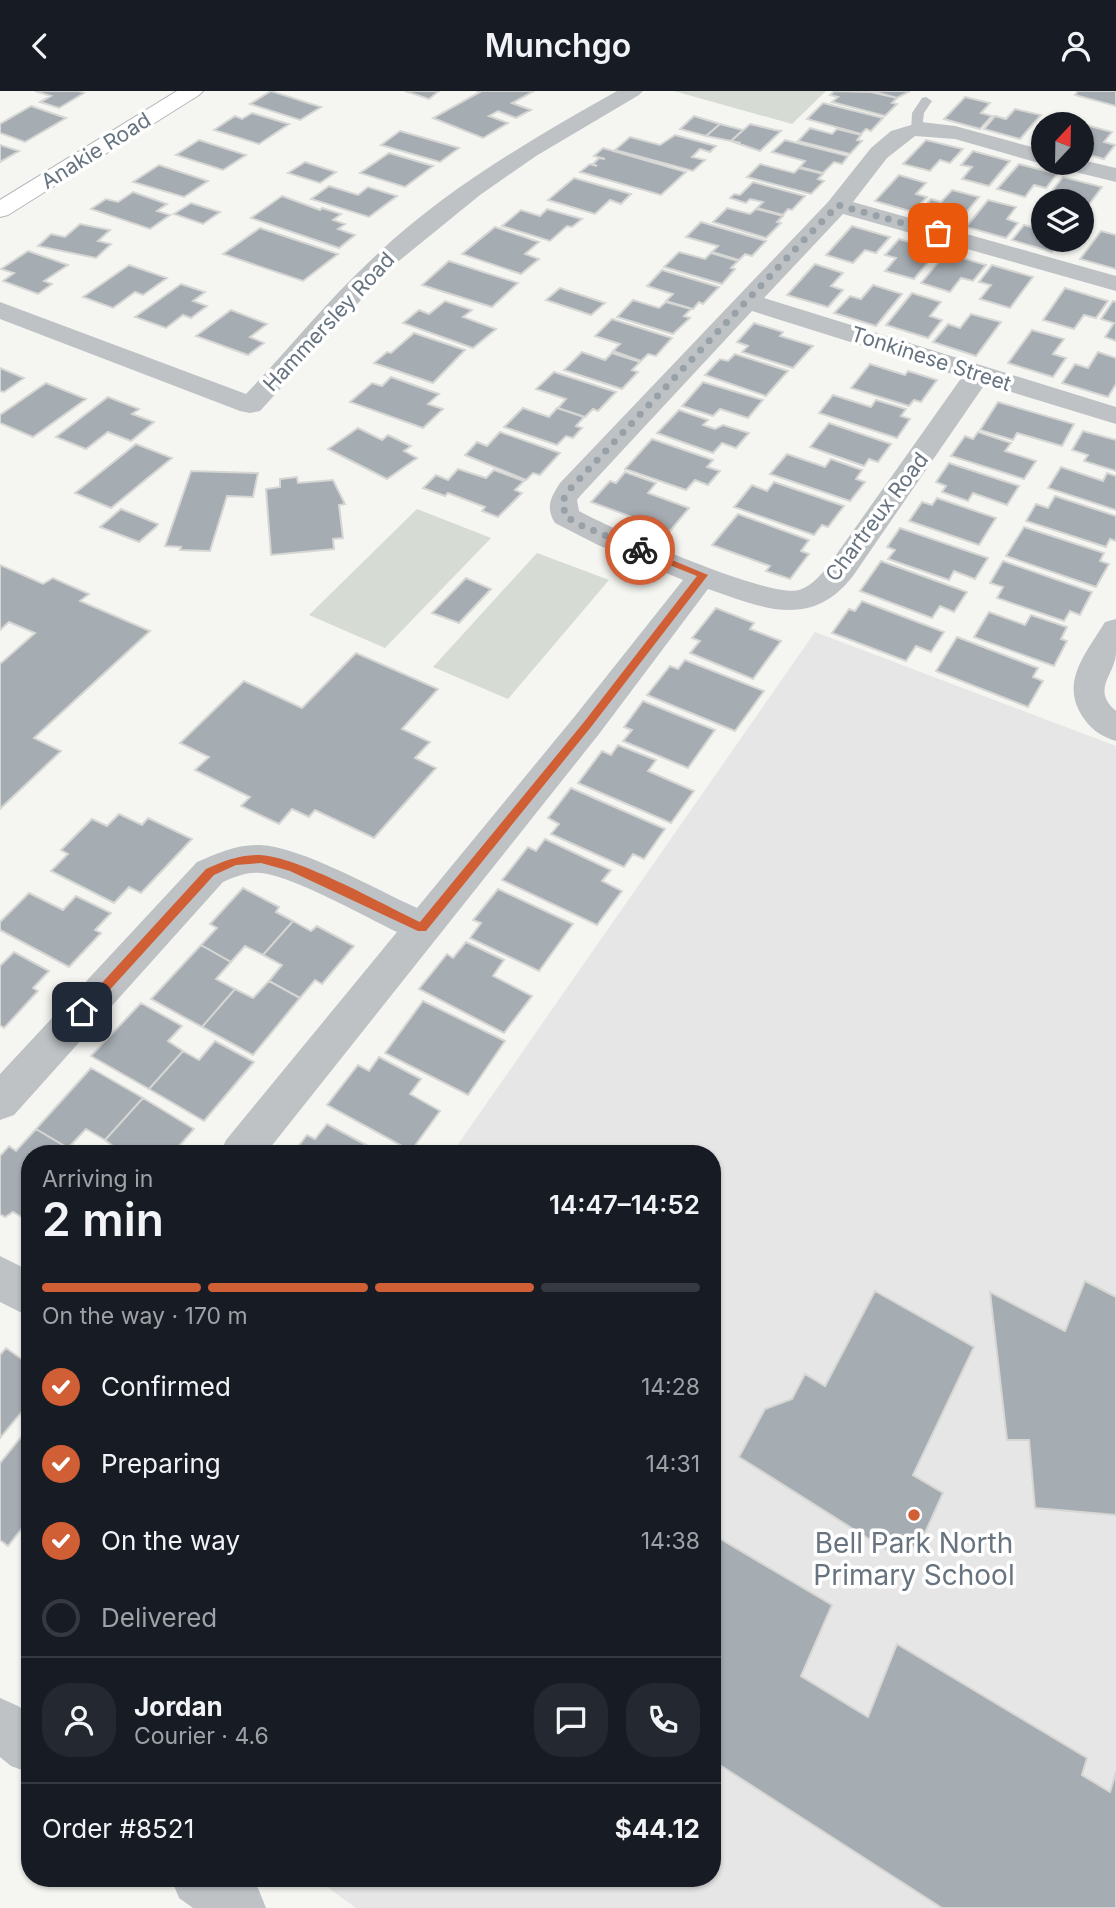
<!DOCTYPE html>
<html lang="en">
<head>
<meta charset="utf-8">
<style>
  body { margin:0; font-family:Inter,sans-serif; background:#242831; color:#f1f3f6; height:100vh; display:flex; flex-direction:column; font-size:26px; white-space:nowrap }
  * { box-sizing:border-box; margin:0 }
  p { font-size:23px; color:#9ea1a6 }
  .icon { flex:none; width:38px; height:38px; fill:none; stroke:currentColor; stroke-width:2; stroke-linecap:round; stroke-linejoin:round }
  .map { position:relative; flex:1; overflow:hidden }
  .side { position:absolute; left:21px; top:1054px; width:700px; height:742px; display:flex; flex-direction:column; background:#171b24; border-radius:28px; box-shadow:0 2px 5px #0004 }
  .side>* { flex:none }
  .needle { width:46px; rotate:22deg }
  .controls { position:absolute; left:1031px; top:21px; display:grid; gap:14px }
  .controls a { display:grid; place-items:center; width:63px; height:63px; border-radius:50%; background:#171b24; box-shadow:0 2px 5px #0004; font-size:35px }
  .pin { position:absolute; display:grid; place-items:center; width:60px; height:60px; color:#fff; margin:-30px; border-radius:14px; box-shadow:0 4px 10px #0006 }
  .courier { position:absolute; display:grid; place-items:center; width:70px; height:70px; margin:-35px; border:5px solid #d05f36; border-radius:50%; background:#fff; color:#222; box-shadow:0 2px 9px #0007 }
  .head em { font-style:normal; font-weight:600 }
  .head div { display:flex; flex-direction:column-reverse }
  .head { display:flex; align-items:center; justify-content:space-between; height:119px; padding:0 21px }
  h1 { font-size:46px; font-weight:600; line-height:52px }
  .bar { display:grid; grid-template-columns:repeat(4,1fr); gap:10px 7px; align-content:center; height:84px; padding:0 21px }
  .bar i { height:9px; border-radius:5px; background:#363941 }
  .bar .on { background:#d05f36 }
  .bar p { grid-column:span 4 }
  .line { display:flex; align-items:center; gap:18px; padding:0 21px; border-top:2px solid #363941 }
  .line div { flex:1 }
  .round { display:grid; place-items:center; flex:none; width:74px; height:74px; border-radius:28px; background:#242831 }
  ol { padding:0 21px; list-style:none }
  li { display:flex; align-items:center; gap:21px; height:77px }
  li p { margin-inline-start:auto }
  li .icon { padding:7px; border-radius:50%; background:#d05f36; color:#fff; stroke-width:4 }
  li:last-child { color:#9ea1a6 }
  li i { width:38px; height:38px; border:4px solid #363941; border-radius:50% }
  header { display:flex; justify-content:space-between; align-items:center; height:91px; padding:0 21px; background:#171b24; font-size:32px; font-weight:600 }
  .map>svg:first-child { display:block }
  .built { fill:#e5e6e5 }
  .green { fill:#d6dbd3 }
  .building { fill:#a6adb2; stroke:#d6d6d4; stroke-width:2 }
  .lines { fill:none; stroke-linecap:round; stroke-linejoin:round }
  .secondary-casing { stroke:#b3b7bb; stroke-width:2 }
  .lane { fill:#bec2c5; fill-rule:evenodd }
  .street { fill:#bec2c5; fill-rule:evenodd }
  .secondary { fill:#fff; fill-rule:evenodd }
  .route { fill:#d05f36 }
  .done { stroke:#99a1a8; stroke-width:7; stroke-dasharray:0 12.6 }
  .poi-dot { fill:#d05f36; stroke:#fff; stroke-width:2.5 }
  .labels { text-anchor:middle; stroke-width:7; stroke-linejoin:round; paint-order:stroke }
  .far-street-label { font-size:21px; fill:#677480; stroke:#fff }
  .near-poi-label { font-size:28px; fill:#677480; stroke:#fff }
</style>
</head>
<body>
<header><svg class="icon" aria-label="back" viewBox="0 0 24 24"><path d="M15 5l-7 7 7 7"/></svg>Munchgo<svg class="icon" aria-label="person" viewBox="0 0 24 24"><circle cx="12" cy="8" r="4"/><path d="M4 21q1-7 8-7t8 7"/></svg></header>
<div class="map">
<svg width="1116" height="1817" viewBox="0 0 1116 1817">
  <rect width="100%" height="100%" fill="#f5f5f2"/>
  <path class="built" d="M815 541 1116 655V1817H356L315 1787H712V1062H452Z"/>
  <path class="green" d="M674 0H826L792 33Z
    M417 418 491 447 385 557 309 524Z
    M537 462 609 489 508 608 433 576Z"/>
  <path class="building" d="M35 0H79L84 2 59 17 40 11 51 5Z
    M271 0 321 16 300 29 250 13Z
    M405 0H439L429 8Z
    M477 0H534L512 12 531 19 516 27 498 20 489 25 508 32 483 47 433 27 480 1Z
    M834 0 871 1 897 7 892 12 897 13 885 25 832 11 838 6 830 4Z
    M872 0H910L897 7Z
    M1078 0H1116V15L1075 4Z
    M965 6 990 12 981 22 992 25 980 38 944 28Z
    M823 12 883 27 871 40 866 38 861 43 807 28Z
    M31 15 66 27 25 51 0 42V33Z
    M1015 18 1041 24 1020 48 984 38 995 25 1006 28Z
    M252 22 289 33 259 53 214 39 235 25 242 28Z
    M694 25 720 33 706 45 680 38Z
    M1050 26 1077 33H1044Z
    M720 33 743 39 731 50 741 52 706 45Z
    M750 33 775 39 781 40 760 60 731 50Z
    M1086 34 1112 41 1104 51 1115 54 1104 68 1082 62V39Z
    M810 37 832 43 837 38 861 44 857 49 862 50 850 63 798 50Z
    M400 40 459 57 440 71 381 54Z
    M675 44 716 55 710 61 700 58 692 66 705 69 693 80 615 59 630 46 660 54Z
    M199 49 246 64 223 79 176 64Z
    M785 49 848 65 842 73 834 71 823 82 800 76 805 70 772 61Z
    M926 49 963 58 950 72 940 69 930 80 903 73Z
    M0 54 19 60 0 71Z
    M603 57 686 81 661 104 580 81 590 73 597 75 593 73 599 67 605 68 594 65Z
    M973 60 1010 70 989 95 962 88 972 76 961 74Z
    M389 62 433 75 405 96 360 82Z
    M305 71 336 81 320 92 288 82Z
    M760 73 794 82 799 77 823 83 818 88 824 90 811 103 747 86Z
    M1019 73 1057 83 1046 97 1034 94 1025 106 997 98Z
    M159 74 208 90 184 106 133 91Z
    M899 84 926 92 916 103 927 106 913 121 875 110Z
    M1063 86 1102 96 1082 123V110H1057L1063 103 1052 100Z
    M574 87 631 103 621 113 610 109 595 123 548 109Z
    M753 91 805 105 792 119 788 118 783 124 757 117 763 111 750 108 746 112 730 107 734 103 740 104Z
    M329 95 358 104 368 96 397 105 369 126 311 108Z
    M952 99 979 106 956 134 917 123 931 108 941 111Z
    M133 101 167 113 157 120 170 124 150 138 91 118 106 108 118 111Z
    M282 105 320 119 322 117 341 123 333 129 345 133 338 138 355 144 339 157 251 127Z
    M988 109 1016 116 1007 128 1018 132 1006 147 966 136Z
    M191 112 220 121 203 133 174 123Z
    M727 117 750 123 756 118 783 125 777 131 781 132 766 147 713 131Z
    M547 118 582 128 572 136 567 135 550 150 502 135 521 119 540 125Z
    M1043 127V149H1061L1052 161 1012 149 1024 134 1035 137Z
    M701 131 766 150 752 165 745 163 739 169 712 161 718 155 686 146Z
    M80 133 110 139 98 150 111 153 96 167 38 155 51 143 65 146Z
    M852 135 890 146 876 162 865 159 853 172 826 164Z
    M495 136 539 151 525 163 539 168 521 183 462 163Z
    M260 137 338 163 303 190 223 163Z
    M1101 140 1116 144V178L1080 168Z
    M899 148 938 159 914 188 885 180 896 167 885 164Z
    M28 160 68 174 44 190 52 193 38 203 3 190 14 182 1 178Z
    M679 161 705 168 711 162 738 170 731 177 735 178 722 193 664 176Z
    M946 162 986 174 973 190 961 187 950 201 921 192Z
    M449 170 518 192 492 216 422 194Z
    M815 173 843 182 831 195 843 199 828 216 787 204Z
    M129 174 167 187 143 204 135 201 113 217 83 206Z
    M992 174 1033 186 1010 217 980 208 991 194 979 191Z
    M662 179 719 196 703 213 699 211 693 218 666 210 673 203 647 195Z
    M181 193 205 201 193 210 207 215 191 227 183 224 166 237 135 226Z
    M873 194 902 203 876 235 834 222 850 205 861 208Z
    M560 197 605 212 591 224 546 209Z
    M1065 197 1108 210 1096 227 1084 224 1074 238 1043 229Z
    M912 202 941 211 930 225 942 229 928 247 886 234Z
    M633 209 659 217 666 211 691 218 684 225 690 227 673 243 617 226Z
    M445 210 472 219 463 226 496 238 473 257 403 232 419 219 429 223Z
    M1113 210 1116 211V250L1105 246 1114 232 1101 228Z
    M231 219 267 233 250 246 264 252 248 264 196 245Z
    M971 223 1001 231 976 265 933 251 948 233 960 237Z
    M612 228 672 247 656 265 648 263 641 270 613 260 620 253 595 245Z
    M754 232 783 241 780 245 813 255 793 277 742 261 748 255 737 251Z
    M1032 239 1064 248 1053 263 1066 267 1053 286 1008 272Z
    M414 242 465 259 433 292 374 272 387 261 391 262Z
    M582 261 605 269 612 262 640 271 632 279 638 281 622 298 564 279Z
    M1098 261 1116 267V293L1108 306 1062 292 1075 273 1088 277Z
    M735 263 788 280 766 305 705 284 720 268 728 270Z
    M870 273 905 284 908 280 937 289 921 311 914 309 909 315 851 297Z
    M0 277 24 287 4 301 0 300Z
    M554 281 616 301 598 320 593 318 585 326 558 317 566 308 536 298Z
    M391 286 439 303 428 313 443 318 423 337 350 311 372 292 382 295Z
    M703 291 763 309 748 327 720 318 713 325 682 315Z
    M46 292 86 308 33 346 0 332V324Z
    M833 304 871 316 876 309 906 318 901 325 910 328 897 347 819 322Z
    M108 306 139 318 132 323 154 331 131 350 108 341 86 358 56 346Z
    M998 311 1074 333 1062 355 1017 342 1013 349 980 339Z
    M523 317 549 326 557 317 584 326 576 335 582 337 573 347 566 345 557 354 504 336Z
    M679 319 708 329 703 334 715 338 723 334 749 342 736 357 722 352 713 362 657 342Z
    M829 332 891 353 878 371 869 368 864 375 810 356Z
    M358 337 382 349 388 344 411 355 404 360 417 367 387 388 328 358Z
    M1083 340 1116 349V380L1084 370 1088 364 1072 359Z
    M500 341 560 362 540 384 533 382 526 389 465 364 477 351 487 355Z
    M978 341 1011 352 1005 360 1036 370 1024 388 951 365 965 345 973 348Z
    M652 348 713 369 707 376 720 380 708 394 695 389 686 399 625 378Z
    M136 353 172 367 111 417 75 402Z
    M787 363 825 376 831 368 862 379 856 388 865 391 850 410 770 383Z
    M949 372 1019 395 1007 414 973 402 968 410 942 401 946 395 936 391Z
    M1061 376 1103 390 1107 382 1116 385V419L1048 397Z
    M458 378 486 387 494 379 524 390 515 399 522 402 498 426 482 420 485 416 448 402 445 405 423 397 436 384 448 389Z
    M191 380 258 382 253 406 227 405 210 460 180 459 181 456 165 455Z
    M625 381 656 392 648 402 689 417 670 440 591 411 610 390 616 392Z
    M297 386 298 392 333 389 345 413 339 414 343 447 333 448 334 458 271 464 266 398 280 396V388Z
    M774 391 844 415 828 436 822 434 814 444 734 416 752 394 767 400Z
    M1055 405 1116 425V450L1110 448 1106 456 1026 430 1036 413 1048 417Z
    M937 407 996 427 979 454 909 430 922 411 932 414Z
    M121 418 158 433 156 436 139 451 100 436Z
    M738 423 809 449 801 460 809 463 790 488 766 480 770 475 712 454Z
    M1024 436 1104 462 1100 470 1109 473 1096 496 1006 465Z
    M900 437 988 467 975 488 954 480 949 489 888 468 895 459 887 456Z
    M881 470 967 501 954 521 940 515 932 527 860 500Z
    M1003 470 1092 501 1080 524 1070 520 1064 530 997 507 1003 496 990 492Z
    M0 474 43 493 53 487 89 503 80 510 150 540 34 647 61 660 0 718V573L35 542 9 531 0 539Z
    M466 487 491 498 459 532 432 522Z
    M862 510 944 541 931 561 916 555 906 570 832 542 849 518 855 520Z
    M716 517 754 532 750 538 781 550 753 588 690 562 700 550 692 547Z
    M989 521 1025 534 1031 524 1067 536 1061 548 1067 550 1054 575 974 546Z
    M957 546 1038 577 1033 586 1043 590 1028 616 936 580Z
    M356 562 438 598 402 638 430 651 415 667 436 677 374 747 315 719 309 726 292 718 279 733 241 715 250 706 195 679 209 666 180 652 244 590 302 617Z
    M685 569 764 600 735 640 647 604 670 575 678 578Z
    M643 610 715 639 688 677 623 650 632 639 624 636Z
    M618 654 656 669 648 680 694 700 671 732 578 692 602 660 611 664Z
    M571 697 665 738 644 768 633 763 624 776 551 743 559 733 548 727Z
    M119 723 142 734 148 727 192 748 141 802 129 796 114 812 51 780 68 763 61 759 92 728 107 735Z
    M545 748 611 779 602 790 622 800 597 834 502 789 528 756 536 760Z
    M243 797 279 816 276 821 293 830 263 864 245 855 231 871 201 854 217 837 210 833Z
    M498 798 573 833 539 880 470 847 481 832 473 829Z
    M29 802 63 819 76 805 111 822 95 839 101 842 69 876 0 839V831Z
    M293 830 311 840 317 835 354 855 322 893 315 889 300 907 269 890 282 874 263 864Z
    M466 851 504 869 493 885 532 905 504 942 419 898 447 863 453 867Z
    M201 854 231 871 216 888 235 898 202 936 151 908Z
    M14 861 49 880 33 897 38 900 4 937 0 934V875Z
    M269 890 300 907 253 964 202 936 235 898 253 907Z
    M423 910 505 950 468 1004 385 962Z
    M141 912 182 935 168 950 183 960 149 998 91 965Z
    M215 950 254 971 204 1030 149 998 183 960 199 969Z
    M379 966 421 988 410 1003 440 1020 411 1060 327 1014 358 974 369 980Z
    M91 977 143 1007 105 1049 86 1038 68 1057 36 1038Z
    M143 1007 194 1038 173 1062H122L105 1049Z
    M327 1033 381 1062H293L307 1044 315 1048Z
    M36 1038 68 1057 64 1062H30V1131L13 1121 5 1126 0 1123V1065L9 1055 16 1060Z
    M1085 1190 1116 1206V1424L1035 1417 1029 1349H1007L990 1201 1065 1240Z
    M875 1200 974 1256 913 1384 943 1402 919 1455 888 1460 739 1366 765 1318 792 1308 805 1283 825 1295Z
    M6 1257 30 1274V1311L0 1347V1264Z
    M30 1335V1427L8 1455 0 1449V1372Z
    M712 1443 832 1514 801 1585 868 1626 897 1553 1087 1667 1082 1684 1110 1701 1116 1681V1817H942L712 1669Z"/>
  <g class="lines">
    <defs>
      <path id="secondary" d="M177 0H203L199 4 8 124 0 126V109Z"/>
    </defs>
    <use href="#secondary" class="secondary-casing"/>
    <path class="lane" d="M926 6 932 10 924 22 922 38 916 42 911 41 912 22 922 7Z"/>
    <path class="street" d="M617 0H643L639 4 536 65 480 104 389 178 260 320 250 322 240 320 0 228V211L246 303C288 259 326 211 370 170 442 100 530 49 617 0Z
      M921 31 955 35 1043 59V72H1047L1035 71 955 48 915 45 887 67 853 111 1116 185V200L843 123 764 207 1116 316V333L985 293 853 485C811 539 763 517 708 498L599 643 266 1062H220L226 1049 397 841C366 826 291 784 260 782 246 781 235 786 223 791L14 1024 0 1029V983L197 771C218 762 237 753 260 754 302 756 377 799 417 817L575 625 683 489 598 454 555 432C545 416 551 406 560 392L828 111 871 57 891 40ZM752 220 962 286 831 471C823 481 813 495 799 499 769 508 612 438 579 420L577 409 581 404Z
      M1082 69 1116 77V91L1059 77 1056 72H1082Z
      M1116 528C1116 540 1116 552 1116 563 1114 585 1091 599 1116 620V650C1103 646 1093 640 1085 629 1058 593 1085 564 1105 531Z
      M0 1165 30 1180V1226L0 1211Z
      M0 1607 18 1615 30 1623V1682L11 1675 0 1666Z
      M171 1787H244L258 1797 266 1817H193L179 1807Z"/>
    <use href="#secondary" class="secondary"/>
  </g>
  <path class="route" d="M637 457H643L708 484 591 636 426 840H418L290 780 261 772 236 774 214 784 86 925H78V918L206 778C224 770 239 764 259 764 297 765 382 813 420 831L584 631 697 485 637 461Z"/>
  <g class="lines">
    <path class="done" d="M640 459 578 433 565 425 563 409 570 398 801 152 838 114 938 142"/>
  </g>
  <circle class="poi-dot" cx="914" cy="1424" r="7"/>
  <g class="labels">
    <g class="far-street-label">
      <text transform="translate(96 60) rotate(-32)" y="7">Anakie Road</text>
      <text transform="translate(329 231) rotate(-47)" y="7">Hammersley Road</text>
      <text transform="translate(931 268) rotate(18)" y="7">Tonkinese Street</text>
      <text transform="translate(877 426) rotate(-53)" y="7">Chartreux Road</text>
    </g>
    <g class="near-poi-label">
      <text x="914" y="1462">Bell Park North<tspan x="914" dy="32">Primary School</tspan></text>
    </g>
  </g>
</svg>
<div class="controls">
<a><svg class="needle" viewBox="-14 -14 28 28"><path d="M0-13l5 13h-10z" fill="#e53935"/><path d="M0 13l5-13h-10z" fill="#9ea1a6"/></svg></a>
<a><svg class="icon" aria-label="layers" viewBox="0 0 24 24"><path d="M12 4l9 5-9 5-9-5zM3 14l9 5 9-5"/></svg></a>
</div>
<div class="pin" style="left:938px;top:142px;background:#ea580c"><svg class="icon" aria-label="bag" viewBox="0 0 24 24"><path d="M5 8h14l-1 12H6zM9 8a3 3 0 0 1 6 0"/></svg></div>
<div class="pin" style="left:82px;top:921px;background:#1f2937"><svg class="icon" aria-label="home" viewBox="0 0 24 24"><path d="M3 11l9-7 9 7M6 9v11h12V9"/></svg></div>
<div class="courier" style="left:640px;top:459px"><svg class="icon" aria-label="bike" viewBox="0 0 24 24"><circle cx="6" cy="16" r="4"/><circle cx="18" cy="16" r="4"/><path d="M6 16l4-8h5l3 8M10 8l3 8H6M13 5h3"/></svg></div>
<section class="side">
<div class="head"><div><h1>2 min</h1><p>Arriving in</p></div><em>14:47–14:52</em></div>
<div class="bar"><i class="on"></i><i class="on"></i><i class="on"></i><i></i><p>On the way · 170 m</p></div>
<ol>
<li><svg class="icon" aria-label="check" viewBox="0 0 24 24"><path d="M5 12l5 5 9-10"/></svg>Confirmed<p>14:28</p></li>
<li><svg class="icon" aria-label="check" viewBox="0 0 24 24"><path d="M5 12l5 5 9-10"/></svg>Preparing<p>14:31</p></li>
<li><svg class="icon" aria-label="check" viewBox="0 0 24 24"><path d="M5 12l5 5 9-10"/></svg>On the way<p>14:38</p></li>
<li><i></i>Delivered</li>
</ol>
<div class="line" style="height:126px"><a class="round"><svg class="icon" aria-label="person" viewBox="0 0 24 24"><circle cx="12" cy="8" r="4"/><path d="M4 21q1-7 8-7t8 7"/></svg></a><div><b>Jordan</b><p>Courier · 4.6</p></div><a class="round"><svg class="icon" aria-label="chat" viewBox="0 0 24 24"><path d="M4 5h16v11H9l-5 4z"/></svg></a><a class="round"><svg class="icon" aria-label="phone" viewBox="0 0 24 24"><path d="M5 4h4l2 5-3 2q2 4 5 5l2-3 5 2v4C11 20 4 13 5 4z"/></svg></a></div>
<div class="line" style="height:91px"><div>Order #8521</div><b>$44.12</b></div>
</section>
</div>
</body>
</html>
